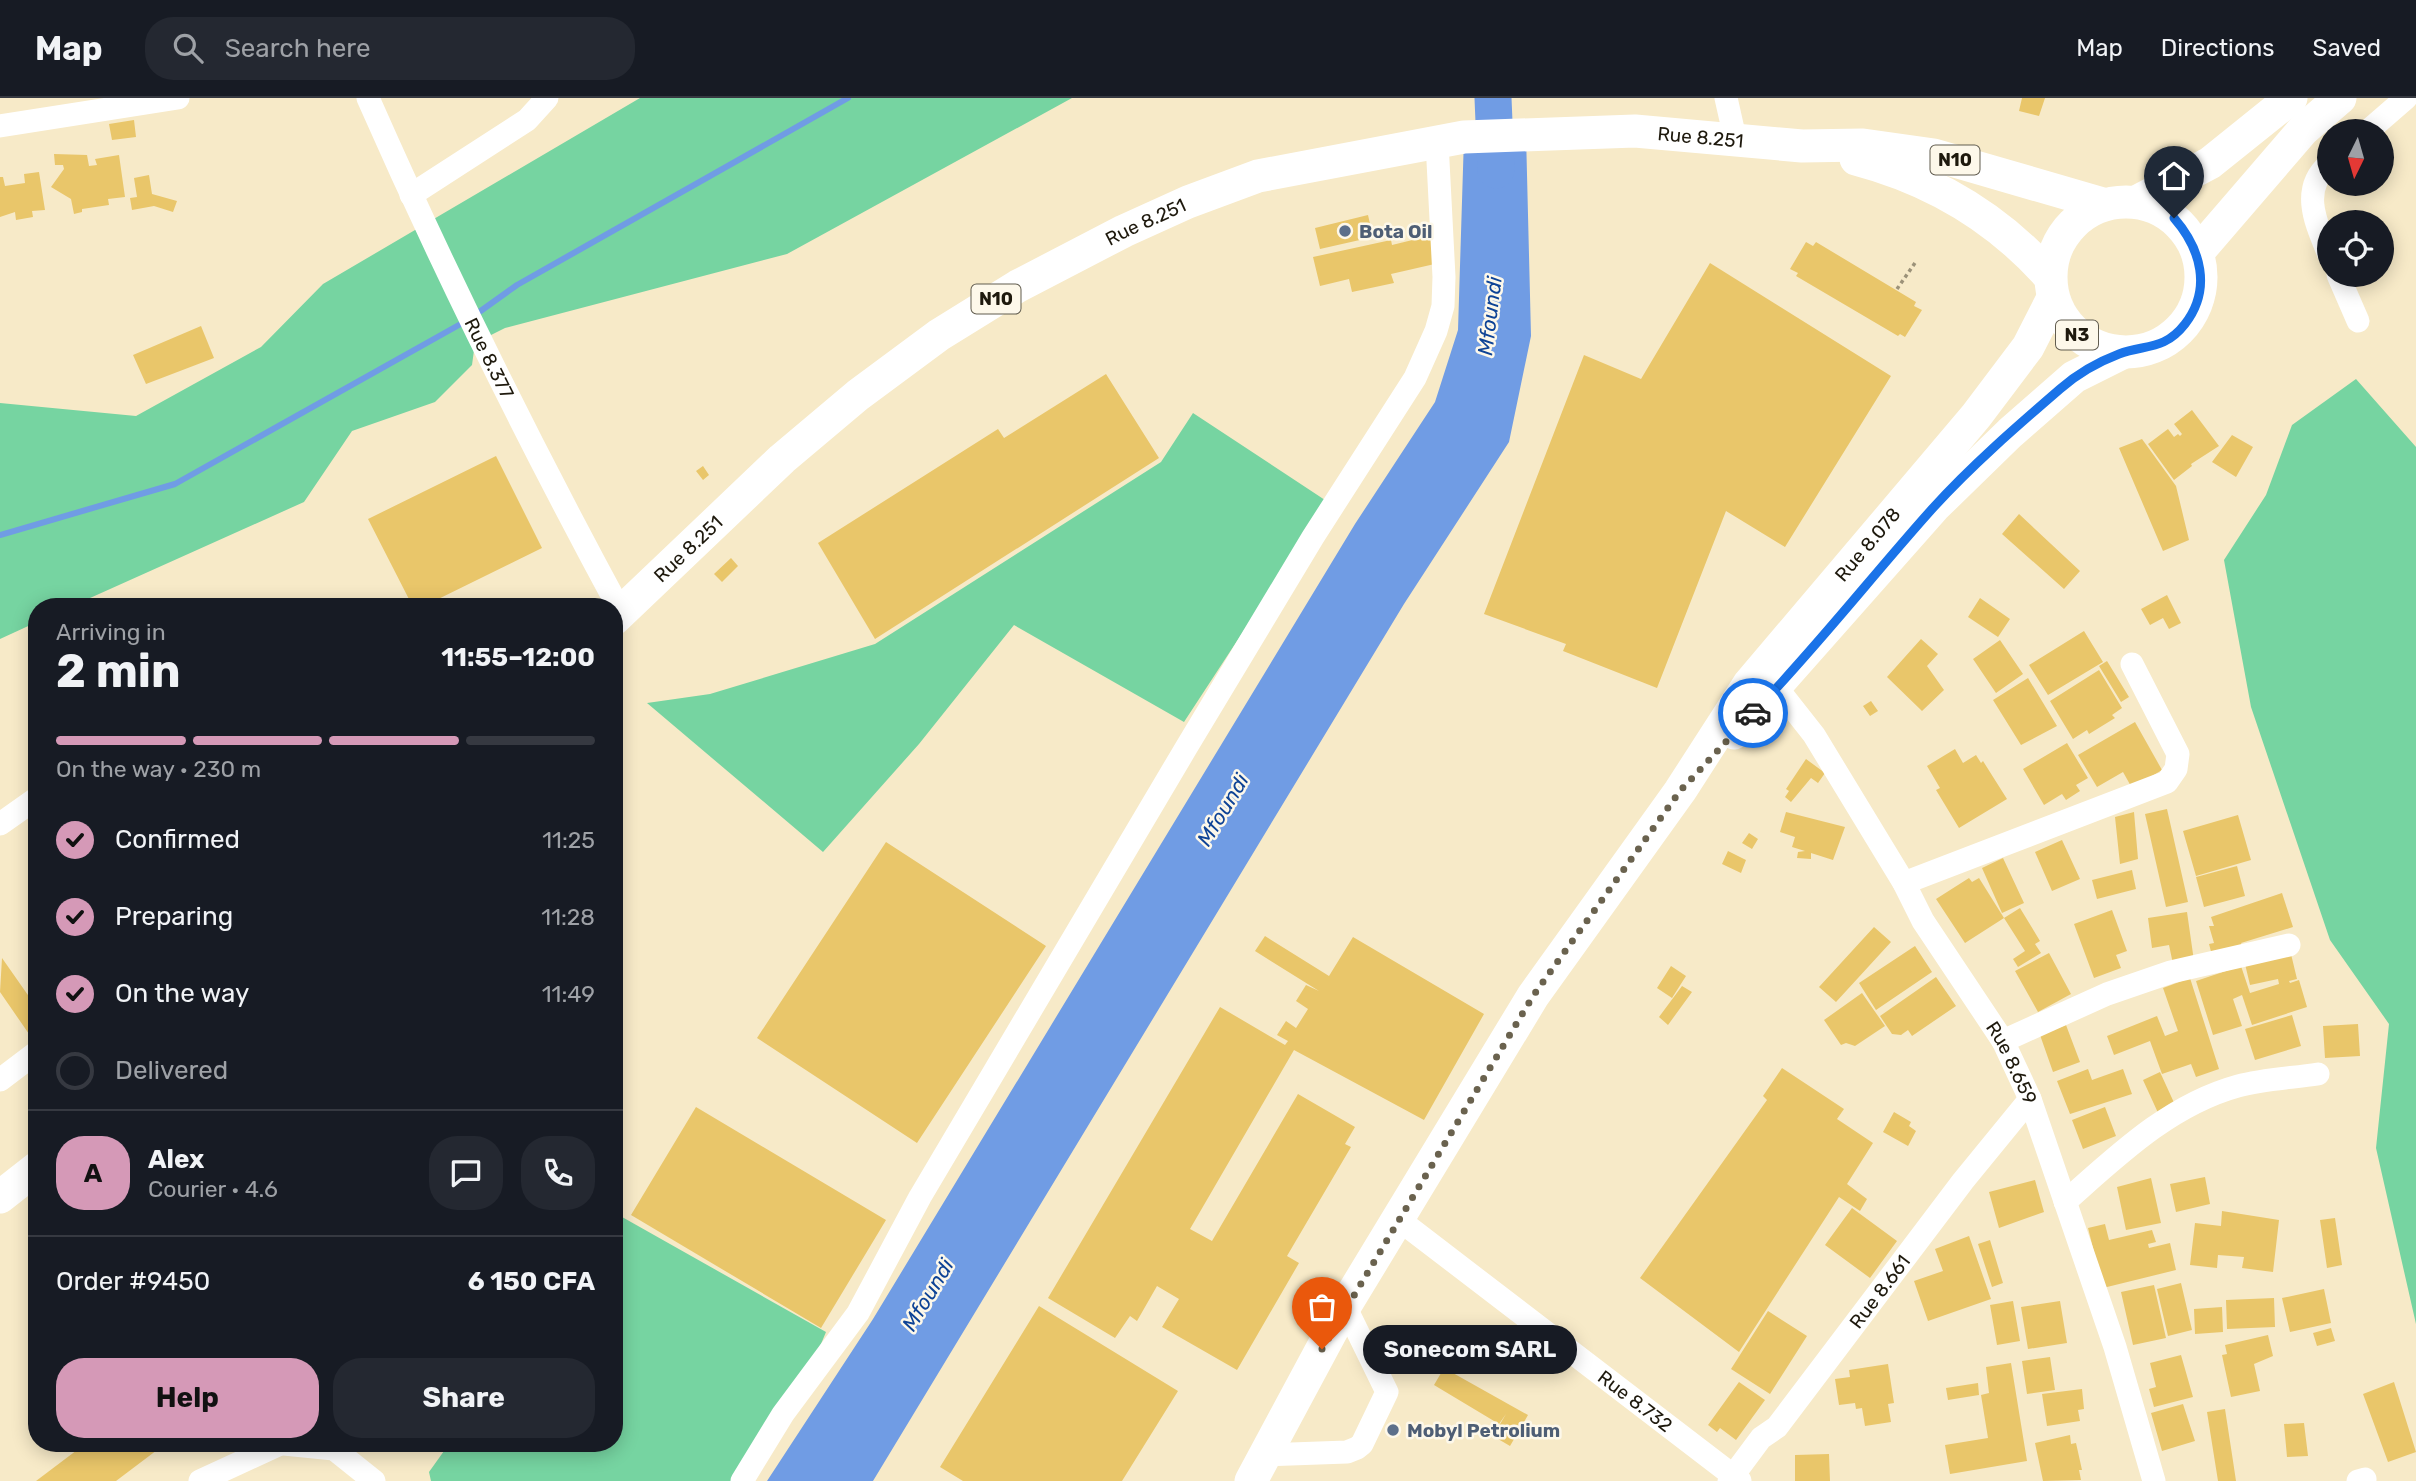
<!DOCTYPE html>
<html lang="en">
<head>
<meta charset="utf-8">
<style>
  body { margin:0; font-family:Rubik,sans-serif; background:#242831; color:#f1f3f6; height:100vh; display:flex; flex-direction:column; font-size:26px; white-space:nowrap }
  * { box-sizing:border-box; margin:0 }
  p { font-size:23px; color:#9ea1a6 }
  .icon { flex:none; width:38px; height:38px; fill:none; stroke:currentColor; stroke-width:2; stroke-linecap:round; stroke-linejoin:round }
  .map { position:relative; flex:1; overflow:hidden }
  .panel { position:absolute; left:28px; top:500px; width:595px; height:854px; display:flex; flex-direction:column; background:#171b24; border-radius:28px; box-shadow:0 4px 18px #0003 }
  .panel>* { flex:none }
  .needle { width:46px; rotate:185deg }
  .buttons { position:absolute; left:2317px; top:21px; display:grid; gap:14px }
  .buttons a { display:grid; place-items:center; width:77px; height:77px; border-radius:50%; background:#171b24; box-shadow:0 4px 18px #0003; font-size:35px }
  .pin { position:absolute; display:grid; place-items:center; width:60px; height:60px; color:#fff; margin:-72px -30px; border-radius:50% 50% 50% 0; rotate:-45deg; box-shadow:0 0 7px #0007 }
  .pin .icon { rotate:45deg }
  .courier { position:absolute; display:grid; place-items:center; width:70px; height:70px; margin:-35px; border:5px solid #1a73e8; border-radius:50%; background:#fff; color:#222; box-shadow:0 2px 9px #0007 }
  .bubble { position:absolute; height:49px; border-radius:24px; background:#171b24; box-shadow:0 4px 18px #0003; font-size:23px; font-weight:700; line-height:49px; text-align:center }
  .summary em { font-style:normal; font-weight:700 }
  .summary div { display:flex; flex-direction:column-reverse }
  .summary { display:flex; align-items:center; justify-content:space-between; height:119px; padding:0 28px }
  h1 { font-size:46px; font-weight:700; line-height:52px }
  .bar { display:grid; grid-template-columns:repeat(4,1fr); gap:10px 7px; align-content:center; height:84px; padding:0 28px }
  .bar i { height:9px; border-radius:5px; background:#363941 }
  .bar .current { background:#d599b7 }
  .bar p { grid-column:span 4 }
  .line { display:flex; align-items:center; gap:18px; padding:0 28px; border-top:2px solid #363941 }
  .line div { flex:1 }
  .round { display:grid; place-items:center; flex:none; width:74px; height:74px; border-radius:28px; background:#242831 }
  ol { padding:0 28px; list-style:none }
  li { display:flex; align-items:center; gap:21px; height:77px }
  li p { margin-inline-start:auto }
  li .icon { padding:7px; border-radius:50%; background:#d599b7; color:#111; stroke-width:4 }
  li:last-child { color:#9ea1a6 }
  li i { width:38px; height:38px; border:4px solid #363941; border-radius:50% }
  .cta { display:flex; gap:14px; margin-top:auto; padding:14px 28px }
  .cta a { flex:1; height:80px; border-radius:28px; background:#d599b7; color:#111; font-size:28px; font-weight:700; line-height:80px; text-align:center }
  .cta a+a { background:#242831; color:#f1f3f6 }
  header { display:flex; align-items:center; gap:42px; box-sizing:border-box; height:98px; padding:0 35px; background:#171b24; border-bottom:2px solid #363941 }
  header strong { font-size:33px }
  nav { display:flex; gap:38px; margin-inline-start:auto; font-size:24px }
  .search { width:490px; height:63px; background:#242831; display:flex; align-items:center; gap:18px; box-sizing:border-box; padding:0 24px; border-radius:28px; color:#9ea1a6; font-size:26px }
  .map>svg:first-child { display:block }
  .green { fill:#76d4a1 }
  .water { fill:#709ce4 }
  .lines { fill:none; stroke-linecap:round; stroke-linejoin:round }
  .stream { stroke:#709ce4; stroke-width:6 }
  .river { stroke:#709ce4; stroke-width:37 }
  .building { fill:#e9c66a }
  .path { stroke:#9c9279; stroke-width:3.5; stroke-dasharray:3.5 3.5; stroke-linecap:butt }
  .minor { stroke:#fff; stroke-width:23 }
  .highway { stroke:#fff; stroke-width:33 }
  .done { stroke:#6a624e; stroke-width:7; stroke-dasharray:0 12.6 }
  .route { stroke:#1a73e8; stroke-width:9 }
  .service-dot { fill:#5c6f8a; stroke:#fdf8ea; stroke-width:2.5 }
  .labels { text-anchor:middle; stroke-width:5; stroke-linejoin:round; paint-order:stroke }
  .shield { fill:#fdf8ea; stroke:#615c4f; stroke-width:2 }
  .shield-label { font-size:18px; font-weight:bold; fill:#1e190d }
  .street-label { font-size:19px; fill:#1e190d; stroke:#fdf8ea }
  .service-label { font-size:19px; font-weight:bold; fill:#4e5e75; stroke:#fdf8ea; text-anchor:start }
  .water-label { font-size:21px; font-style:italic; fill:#0e4396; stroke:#fdf8ea }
</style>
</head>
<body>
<header>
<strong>Map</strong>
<div class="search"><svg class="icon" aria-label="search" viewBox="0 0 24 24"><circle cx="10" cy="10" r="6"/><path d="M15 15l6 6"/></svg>Search here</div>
<nav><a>Map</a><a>Directions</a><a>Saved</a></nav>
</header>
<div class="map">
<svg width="2416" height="1383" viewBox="0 0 2416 1383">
  <rect width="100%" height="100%" fill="#f7eac8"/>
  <path class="green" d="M640 0H1072L787 156 505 230 475 245 472 267 435 304 352 333 304 404 70 509H37V524L0 541V305L136 318 261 249 323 186Z
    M2356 281 2416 349V1226L2376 1050 2389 926 2330 842 2251 609 2224 462 2266 397 2292 327Z
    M1193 315 1328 404 1184 624 1014 527 919 646 823 754 647 605 710 596 875 546 1161 364Z
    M615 1115 826 1234 811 1270 731 1383H431L429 1374 449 1346H614Z"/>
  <path class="water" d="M1526 36 1531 238 1509 344 1404 506 873 1383H767L873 1221 1355 426 1435 304 1458 232 1464 39Z"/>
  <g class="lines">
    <path class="stream" d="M475 217 517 187 848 0
      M0 437 175 386 466 223"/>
    <path class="river" d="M1493 0 1496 72"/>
  </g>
  <path class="building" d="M2022 0H2045L2039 18 2019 13Z
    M134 22 136 39 112 42 109 26Z
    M54 56 87 57 89 68 97 67 95 61 119 57 125 99 108 101 109 107 82 111V114L74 116 71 101 51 89 64 71 63 67H55Z
    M39 74 45 112 32 113 33 119 16 122 15 114 0 119V79H3L5 88 25 85 24 76Z
    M149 77 152 96 177 103 173 114 154 108 132 112 130 100 137 99 134 80Z
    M1368 117 1373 139 1320 151 1315 130Z
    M1433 137 1439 165 1391 176 1394 185 1352 194 1349 181 1320 188 1313 159 1391 142 1392 147Z
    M1806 144 1813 148 1816 144 1916 204 1914 208 1922 212 1905 239 1900 236 1898 238 1796 178 1798 175 1790 171Z
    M1710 165 1891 278 1785 449 1726 413 1657 590 1563 553 1566 546 1484 516 1584 257 1641 281Z
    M201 228 214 260 146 286 133 257Z
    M1106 276 1159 360 875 541 818 445 998 331 1004 340Z
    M2192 312 2219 348 2191 366 2192 368 2174 382 2148 346 2168 331 2174 339 2178 336 2180 338 2182 336 2174 326Z
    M2232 337 2253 349 2236 379 2212 364Z
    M2142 341 2176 388 2189 442 2163 453 2119 350Z
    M496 358 542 450 422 509H413L368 421Z
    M703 368 709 377 703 382 696 373Z
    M2019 416 2080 473 2064 491 2002 436Z
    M731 460 738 468 722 484 714 476Z
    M2167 497 2181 525 2169 531 2163 520 2150 527 2141 511Z
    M1980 500 2010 521 1998 539 1968 519Z
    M2084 533 2103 564 2048 597 2029 567Z
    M1921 541 1938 556 1927 568 1944 592 1922 613 1887 579Z
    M2000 542 2023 576 1996 595 1973 561Z
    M2107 563 2129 599 2121 604 2099 568Z
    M2099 572 2122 610 2112 617 2115 620 2089 636 2087 632 2073 641 2050 603Z
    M2028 580 2057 628 2021 647 1993 602Z
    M1871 603 1878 613 1870 618 1863 608Z
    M2135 624 2162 672 2132 690 2123 674 2097 689 2078 657Z
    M2067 645 2088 680 2076 687 2080 693 2066 702 2062 696 2044 707 2023 671Z
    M1955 651 1963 665 1976 657 1981 665 1983 663 2007 701 1959 730 1936 692 1940 690 1927 668Z
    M1806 661 1825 675 1818 685 1811 680 1791 704 1785 699 1789 693 1786 691Z
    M2167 711 2188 804 2166 809 2145 716Z
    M1786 714 1845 729 1833 762 1811 755V761L1797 760 1798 754 1805 753 1792 749 1795 739 1780 734Z
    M2134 714 2138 761 2120 766 2115 719Z
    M2238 717 2251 762 2196 778 2183 733Z
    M1749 735 1758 741 1752 751 1742 745Z
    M2062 742 2080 781 2052 793 2035 754Z
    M886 744 1046 848 917 1045 757 940Z
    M1728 753 1746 762 1741 775 1722 766Z
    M2003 760 2024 805 2002 815 1982 770Z
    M2237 768 2245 798 2204 809 2196 779Z
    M2132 772 2136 791 2097 801 2092 782Z
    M1969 780 1972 784 1979 780 2004 820 1965 845 1936 801Z
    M2282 795 2293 829 2241 845 2245 854 2213 861 2209 846 2214 845 2209 828H2214L2211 819Z
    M2020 810 2040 843 2035 846 2041 855 2018 869 2013 861 2025 853 2004 820Z
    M2112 812 2127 853 2116 857 2121 870 2094 880 2074 826Z
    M2187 814 2194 863 2173 866 2169 847 2152 850 2148 820Z
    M1874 829 1891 844 1836 904 1819 889Z
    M1265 838 1329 878 1353 839 1484 916 1424 1022 1294 952 1190 1131 1212 1143 1298 996 1355 1029 1345 1046 1351 1049 1287 1158 1299 1165 1237 1272 1162 1229 1179 1201 1157 1188 1137 1223 1130 1218 1115 1240 1048 1200 1220 909 1285 947 1288 943 1277 937 1286 923 1296 930 1308 911 1296 903 1306 887 1319 893 1255 853Z
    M1915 848 1932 874 1876 912 1859 885Z
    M2049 855 2071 896 2038 914 2015 873Z
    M2291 856 2297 881 2289 883 2290 885 2299 882 2307 909 2252 927 2242 897 2233 901 2242 928 2213 937 2196 883 2241 868 2250 895 2279 886 2278 881 2250 887 2245 866Z
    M2 860 37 910V930L29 936 0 894Z
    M1671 868 1686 878 1672 900 1657 890Z
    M1936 879 1956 908 1912 938 1908 932 1901 937 1892 936 1880 918Z
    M2190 880 2219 971 2196 979 2191 966 2162 976 2150 943 2114 957 2107 938 2157 918 2165 938 2178 933 2163 890Z
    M1682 888 1692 894 1668 927 1659 919Z
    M1862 895 1885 928 1855 948 1846 945 1841 947 1824 922Z
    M2292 917 2301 948 2255 962 2245 931Z
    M2358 926 2360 958 2325 960 2323 928Z
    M2066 927 2080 964 2053 974 2040 937Z
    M1782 970 1844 1011 1837 1021 1873 1045 1847 1086 1867 1101 1860 1113 1839 1099 1739 1254 1640 1180 1767 1002 1763 998Z
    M2088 971 2092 982 2123 971 2132 996 2070 1016 2057 983Z
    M2160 974 2176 1009 2159 1017 2143 982Z
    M696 1009 886 1122 821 1230 631 1117Z
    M2105 1009 2116 1038 2083 1051 2072 1022Z
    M1894 1014 1911 1024 1909 1028 1916 1033 1908 1048 1883 1034Z
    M2205 1079 2210 1106 2176 1114 2170 1086Z
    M2151 1080 2161 1125 2126 1132 2117 1089Z
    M2035 1082 2044 1114 1999 1130 1989 1094Z
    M1852 1110 1897 1143 1870 1180 1825 1147Z
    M2222 1113 2279 1122 2273 1174 2242 1170 2244 1159 2218 1157 2217 1170 2190 1167 2195 1125 2221 1128Z
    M2335 1120 2342 1167 2327 1170 2320 1122Z
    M2105 1126 2109 1142 2152 1132 2156 1144 2148 1146 2149 1150 2170 1145 2176 1172 2103 1190 2088 1130Z
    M1969 1138 1991 1201 1928 1223 1914 1183 1943 1173 1935 1151Z
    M1990 1142 2003 1185 1992 1189 1978 1146Z
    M2181 1185 2192 1232 2168 1238 2157 1191Z
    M2154 1187 2166 1240 2133 1247 2121 1194Z
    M2324 1191 2331 1225 2290 1234 2282 1200Z
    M2274 1200 2275 1229 2227 1231 2226 1202Z
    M2013 1203 2020 1243 1997 1247 1990 1207Z
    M2060 1203 2067 1245 2028 1251 2021 1209Z
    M1039 1208 1178 1293 1122 1383H963L940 1369Z
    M2222 1209 2223 1234 2195 1236 2194 1211Z
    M1768 1213 1807 1238 1770 1296 1731 1271Z
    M2331 1230 2335 1243 2317 1248 2313 1235Z
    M2268 1237 2273 1258 2254 1266 2260 1293 2231 1299 2222 1257 2227 1256 2225 1247Z
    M2181 1257 2193 1299 2154 1309 2149 1291 2156 1289 2150 1265Z
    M2050 1259 2055 1292 2027 1296 2022 1263Z
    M2011 1265 2027 1363 1950 1376 1945 1347 1988 1340 1981 1297 1989 1295 1986 1269Z
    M1888 1266 1894 1305 1888 1306 1891 1324 1865 1328 1862 1310 1856 1311 1855 1305 1839 1307 1835 1281 1850 1279 1849 1272Z
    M1444 1270 1528 1317 1510 1348 1493 1338 1506 1316 1499 1326 1434 1287Z
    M1739 1284 1765 1302 1736 1342 1720 1330 1717 1334 1708 1327Z
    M2394 1284 2416 1354 2388 1364 2363 1296Z
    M1978 1285 1979 1297 1948 1302 1946 1290Z
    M2082 1291 2084 1311 2078 1312 2080 1323 2047 1328 2042 1296Z
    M2183 1306 2195 1343 2162 1353 2151 1315Z
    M2225 1311 2233 1363 2236 1383H2218L2207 1314Z
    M2304 1325 2308 1358 2287 1359 2284 1326Z
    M2070 1337 2071 1346 2076 1345 2082 1372H2079L2081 1382 2043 1383 2035 1345Z
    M85 1346H165L116 1383H36Z
    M1829 1356 1830 1383H1795V1357Z"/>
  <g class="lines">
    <path class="path" d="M1897 191 1915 165"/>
    <g class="minor">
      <path id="s1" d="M368 0C445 175 530 346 621 514"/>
      <path d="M1726 0 1735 40"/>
      <path d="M0 28 178 0"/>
      <path d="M2368 33 2406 0"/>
      <path d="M2329 66C2299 92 2317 127 2329 157"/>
      <path d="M411 97 527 22 547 0"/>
      <path d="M2338 177 2358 223"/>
      <path id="s2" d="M1777 590 1814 637 1904 785 1923 823 2003 943 2030 1001 2115 1249 2154 1383"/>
      <path d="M0 726 37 700"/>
      <path d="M1904 785 2167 684 2176 671 2178 656 2132 566"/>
      <path d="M2003 943 2107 896 2171 874 2289 847"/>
      <path d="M0 982 37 954"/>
      <path d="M2065 1104C2117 1058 2169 1007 2238 988 2264 981 2292 980 2318 976"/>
      <path id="s3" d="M1398 1121 1740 1383"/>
      <path d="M284 1346 334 1351 374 1383"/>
      <path d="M1264 1357 1347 1354 1357 1350 1362 1346 1387 1294 1345 1208"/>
      <path d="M200 1383 280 1346"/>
      <path d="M742 1383 783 1316 858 1215 920 1099 1186 650 1313 439 1415 280 1436 233 1443 208 1444 179 1437 44"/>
      <path id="s4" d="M1729 1383 1761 1340 1777 1329 1963 1083 2030 1001"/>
      <path d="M2358 1383 2365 1381"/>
    </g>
    <g class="highway">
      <path d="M1856 61C1932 81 1998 120 2050 179"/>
      <circle cx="2126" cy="179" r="75"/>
      <path d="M2136 104 2210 65 2291 0"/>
      <path d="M2198 154 2303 32 2340 0"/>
      <path id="s5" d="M614 521 782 361 858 297 939 237 1018 188 1124 133 1188 104 1258 78 1464 39 1635 33 1802 48 1863 47 1934 57 2103 106"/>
      <path d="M1734 635 1934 409 2010 335 2074 279 2122 255"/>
      <path d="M0 1099 37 1070"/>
      <path id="s6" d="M1251 1383 1345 1208 1533 898 1680 693 1749 586 1976 318 2028 249 2053 200"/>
    </g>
  </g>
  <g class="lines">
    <path class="done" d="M1322 1251 1533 898 1680 693 1753 615"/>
    <path class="route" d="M1753 615C1816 550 1872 478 1932 411 1971 368 2016 329 2060 291 2077 276 2098 264 2119 256 2145 246 2164 253 2185 226 2212 191 2201 151 2174 120"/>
  </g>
  <g class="service-dot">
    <circle cx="1345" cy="133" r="7"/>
    <circle cx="1393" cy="1332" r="7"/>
  </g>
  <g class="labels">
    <g class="shield">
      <rect x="1930.5" y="47.5" width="49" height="29" rx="5"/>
      <rect x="971.5" y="186.5" width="49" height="29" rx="5"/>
      <rect x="2056" y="222.5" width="42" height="29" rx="5"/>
    </g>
    <g class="shield-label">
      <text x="1955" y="68">N10</text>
      <text x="996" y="207">N10</text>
      <text x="2077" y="243">N3</text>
    </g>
    <g class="street-label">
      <text dy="7" stroke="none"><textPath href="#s5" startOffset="1236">Rue 8.251</textPath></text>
      <text dy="7" stroke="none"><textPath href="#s5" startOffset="668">Rue 8.251</textPath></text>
      <text dy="7" stroke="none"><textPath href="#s1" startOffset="287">Rue 8.377</textPath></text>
      <text dy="7" stroke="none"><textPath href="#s6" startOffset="1124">Rue 8.078</textPath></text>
      <text dy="7" stroke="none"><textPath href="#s5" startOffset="102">Rue 8.251</textPath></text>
      <text dy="7" stroke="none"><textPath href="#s2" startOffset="443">Rue 8.659</textPath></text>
      <text dy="7" stroke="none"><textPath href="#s4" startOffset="243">Rue 8.661</textPath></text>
      <text dy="7" stroke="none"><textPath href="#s3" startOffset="299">Rue 8.732</textPath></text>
    </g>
    <g class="service-label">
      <text x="1359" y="140">Bota Oil</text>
      <text x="1407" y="1339">Mobyl Petrolium</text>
    </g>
    <g class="water-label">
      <text transform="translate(1490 218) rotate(-83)" y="7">Mfoundi</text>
      <text transform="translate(1223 712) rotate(-59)" y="7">Mfoundi</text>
      <text transform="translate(928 1197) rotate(-59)" y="7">Mfoundi</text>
    </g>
  </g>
</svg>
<div class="buttons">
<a><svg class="needle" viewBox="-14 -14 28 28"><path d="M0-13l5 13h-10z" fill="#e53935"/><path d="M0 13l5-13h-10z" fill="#9ea1a6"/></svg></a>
<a><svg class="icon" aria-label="locate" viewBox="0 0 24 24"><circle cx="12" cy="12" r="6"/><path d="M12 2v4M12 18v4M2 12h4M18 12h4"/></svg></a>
</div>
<div class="pin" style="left:1322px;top:1251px;background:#ea580c"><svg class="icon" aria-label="bag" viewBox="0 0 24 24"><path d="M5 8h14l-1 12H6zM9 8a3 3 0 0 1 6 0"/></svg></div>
<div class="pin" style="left:2174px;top:120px;background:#1f2937"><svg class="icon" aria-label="home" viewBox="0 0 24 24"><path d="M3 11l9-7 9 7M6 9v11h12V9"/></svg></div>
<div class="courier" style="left:1753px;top:615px"><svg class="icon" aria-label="car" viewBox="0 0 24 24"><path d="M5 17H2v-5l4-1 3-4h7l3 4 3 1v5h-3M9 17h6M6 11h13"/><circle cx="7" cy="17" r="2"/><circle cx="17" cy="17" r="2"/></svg></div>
<div class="bubble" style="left:1363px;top:1227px;width:214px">Sonecom SARL</div>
<section class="panel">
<div class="summary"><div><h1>2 min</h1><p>Arriving in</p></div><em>11:55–12:00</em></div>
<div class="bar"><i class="current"></i><i class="current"></i><i class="current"></i><i></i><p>On the way · 230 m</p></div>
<ol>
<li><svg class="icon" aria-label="check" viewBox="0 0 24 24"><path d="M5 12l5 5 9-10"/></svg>Confirmed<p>11:25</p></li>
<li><svg class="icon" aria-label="check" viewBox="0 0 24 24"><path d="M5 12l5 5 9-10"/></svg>Preparing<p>11:28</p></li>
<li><svg class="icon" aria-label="check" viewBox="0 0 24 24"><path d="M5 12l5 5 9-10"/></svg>On the way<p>11:49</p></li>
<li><i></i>Delivered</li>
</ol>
<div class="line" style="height:126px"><b class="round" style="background:#d599b7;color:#111">A</b><div><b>Alex</b><p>Courier · 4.6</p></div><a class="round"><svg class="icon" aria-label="chat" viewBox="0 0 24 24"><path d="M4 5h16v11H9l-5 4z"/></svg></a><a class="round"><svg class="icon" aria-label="phone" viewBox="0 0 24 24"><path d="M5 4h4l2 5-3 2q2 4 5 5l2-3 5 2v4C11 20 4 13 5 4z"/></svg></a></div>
<div class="line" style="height:91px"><div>Order #9450</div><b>6 150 CFA</b></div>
<div class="cta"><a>Help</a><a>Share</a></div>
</section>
</div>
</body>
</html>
